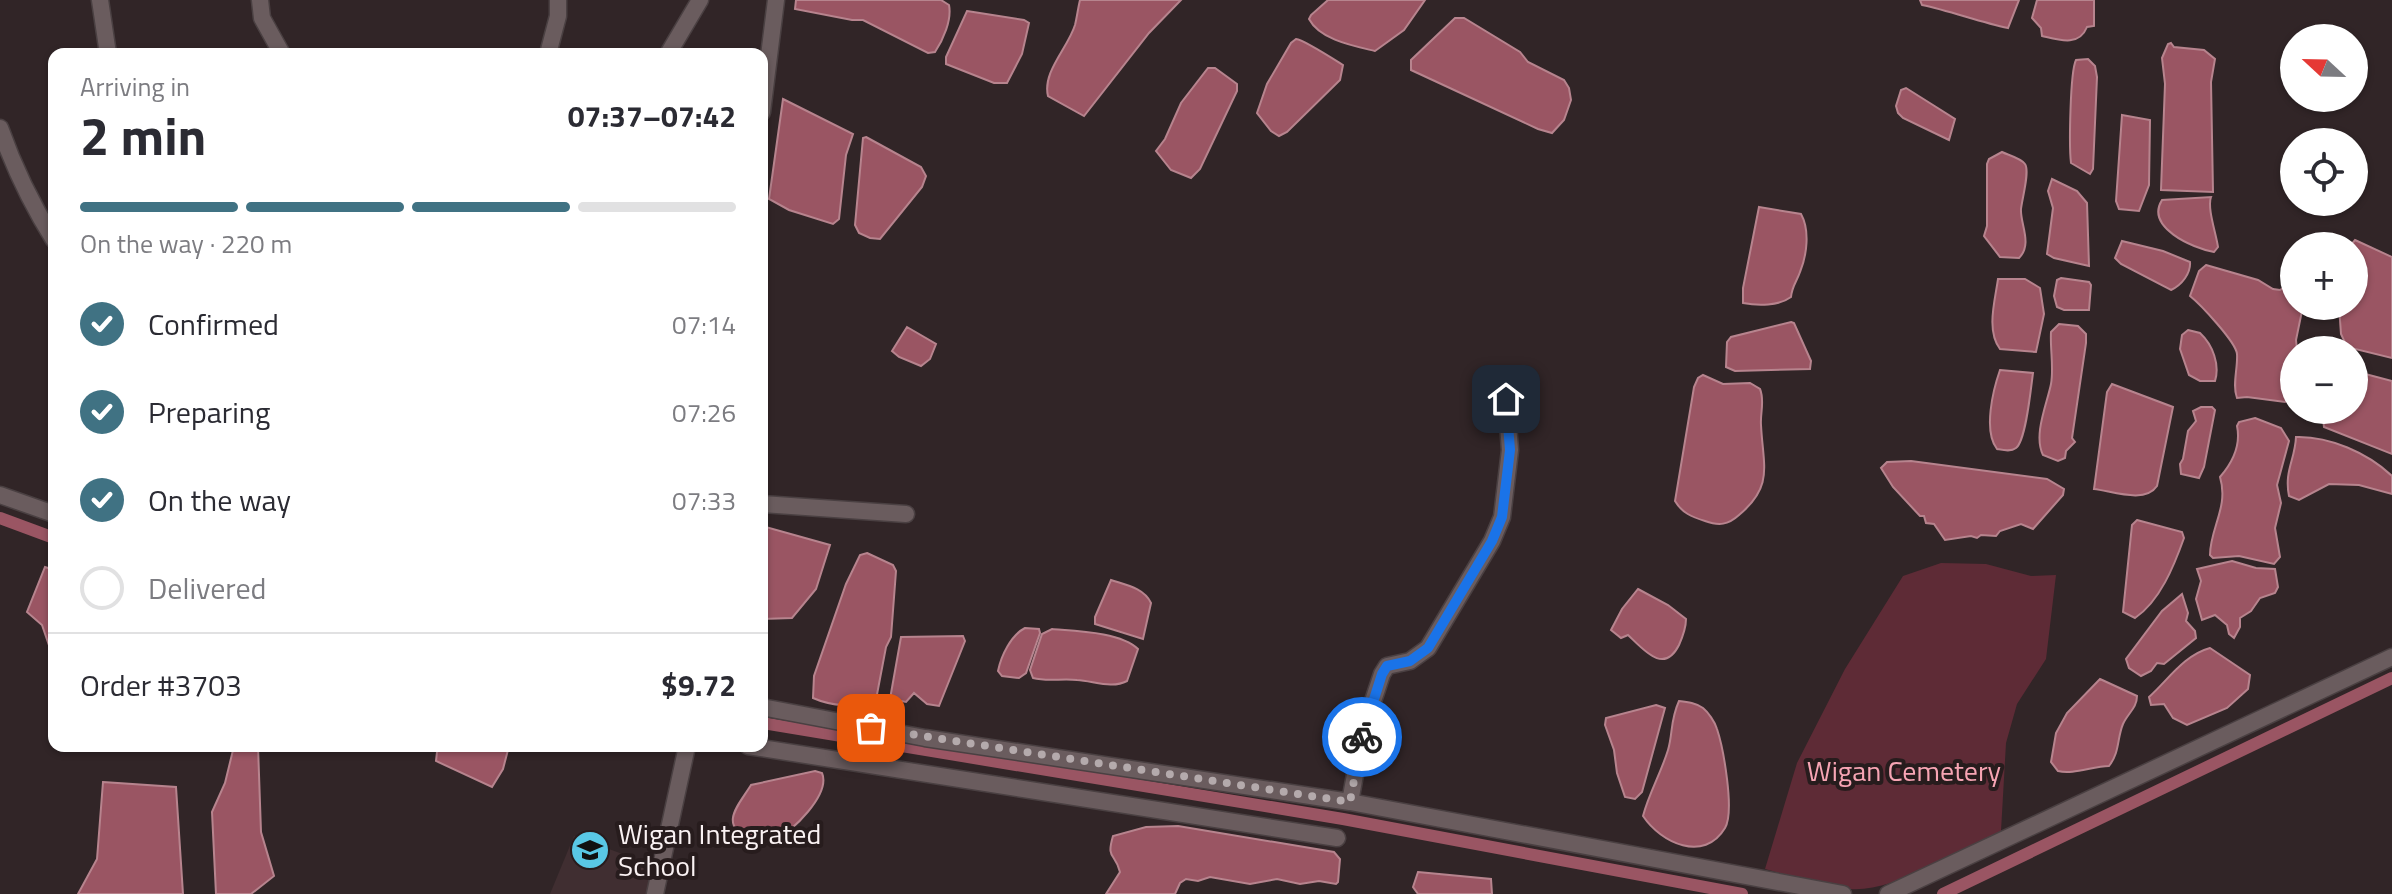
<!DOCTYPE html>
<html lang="en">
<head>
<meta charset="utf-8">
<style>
  body { margin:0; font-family:"Titillium Web",sans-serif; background:#f2f2f3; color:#2b2b33; height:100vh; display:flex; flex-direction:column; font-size:30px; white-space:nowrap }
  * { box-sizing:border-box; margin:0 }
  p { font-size:26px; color:#7c7c81 }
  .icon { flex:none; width:44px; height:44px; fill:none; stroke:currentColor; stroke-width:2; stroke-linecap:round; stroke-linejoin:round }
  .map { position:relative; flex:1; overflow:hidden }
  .details { position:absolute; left:48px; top:48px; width:720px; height:704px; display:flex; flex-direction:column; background:#fff; border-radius:16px; box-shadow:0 2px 6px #0004 }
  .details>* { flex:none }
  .needle { width:52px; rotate:292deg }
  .fabs { position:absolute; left:2280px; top:24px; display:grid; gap:16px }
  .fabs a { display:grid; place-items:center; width:88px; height:88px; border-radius:50%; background:#fff; box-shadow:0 2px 6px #0004; font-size:40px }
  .pin { position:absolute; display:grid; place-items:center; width:68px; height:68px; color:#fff; margin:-34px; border-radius:16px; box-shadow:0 4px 12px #0006 }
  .courier { position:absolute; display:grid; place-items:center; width:80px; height:80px; margin:-40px; border:6px solid #1a73e8; border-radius:50%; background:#fff; color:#222; box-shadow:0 2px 10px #0007 }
  .summary em { font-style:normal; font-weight:700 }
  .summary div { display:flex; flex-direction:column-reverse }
  .summary { display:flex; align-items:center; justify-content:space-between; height:136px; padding:0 32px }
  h1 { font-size:52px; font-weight:700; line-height:60px }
  .bar { display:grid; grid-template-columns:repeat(4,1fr); gap:12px 8px; align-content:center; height:96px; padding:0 32px }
  .bar i { height:10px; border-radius:6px; background:#e1e1e2 }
  .bar .active { background:#407283 }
  .bar p { grid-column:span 4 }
  .line { display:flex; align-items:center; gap:20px; padding:0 32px; border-top:2px solid #e1e1e2 }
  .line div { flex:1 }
  ol { padding:0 32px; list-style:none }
  li { display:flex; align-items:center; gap:24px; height:88px }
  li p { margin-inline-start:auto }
  li .icon { padding:8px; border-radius:50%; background:#407283; color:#fff; stroke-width:4 }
  li:last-child { color:#7c7c81 }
  li i { width:44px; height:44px; border:4px solid #e1e1e2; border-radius:50% }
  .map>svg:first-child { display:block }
  .built { fill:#402e31 }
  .green { fill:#5e2b36 }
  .water { fill:#9a5563; stroke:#b7848e; stroke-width:2 }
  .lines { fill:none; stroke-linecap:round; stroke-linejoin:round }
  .canal { stroke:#9a5563; stroke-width:12 }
  .minor-casing { stroke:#4a4042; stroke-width:19 }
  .minor { stroke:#6a5c5e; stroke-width:16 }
  .done { stroke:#b4aaac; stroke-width:8; stroke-dasharray:0 14.4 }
  .route { stroke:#1a73e8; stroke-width:10 }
  .labels { text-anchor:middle; stroke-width:8; stroke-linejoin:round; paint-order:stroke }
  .park-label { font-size:28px; fill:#f7a5b4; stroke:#271c1d }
  .poi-label { font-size:28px; fill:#faf2f3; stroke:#271c1d; text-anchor:start }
</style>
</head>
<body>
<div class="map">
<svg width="2392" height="894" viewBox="0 0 2392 894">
  <rect width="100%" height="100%" fill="#312527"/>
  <path class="built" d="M574 836 652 865 649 894H550Z"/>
  <path class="green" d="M1941 563 1986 564 2031 576 2056 575 2046 659 2017 704 2006 743 2001 831C1965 851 1891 893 1850 889 1821 887 1792 876 1765 869L1797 763 1845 669 1903 576Z"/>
  <path class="water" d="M796 0H941L949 5C952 20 943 40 935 52L928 53 863 20H852L795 9Z
    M1080 0H1181L1149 33 1084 116 1048 96C1042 72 1068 48 1075 25 1077 17 1078 8 1080 0Z
    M1328 0H1425L1404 30 1375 51C1354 46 1320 40 1309 19L1311 15Z
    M1920 0H2019L2008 28C1979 22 1951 11 1922 5Z
    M2037 0H2094V26L2087 27C2079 47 2059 40 2042 36L2041 28 2032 18Z
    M967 11 1024 20 1029 23 1022 54 1007 83H994L946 64V57Z
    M1455 18H1464L1520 52 1528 62 1564 80 1569 88 1571 100 1564 120 1552 133 1538 129 1411 70V60Z
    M1296 39C1304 40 1335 60 1343 65L1340 80 1287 132 1279 136 1271 131 1257 113 1267 84 1291 43Z
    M2171 43 2174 47 2204 50 2215 59 2211 82 2213 192 2161 190 2165 84 2162 58 2168 44Z
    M2088 59 2095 66 2097 77 2093 169 2090 174 2071 163C2069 147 2070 72 2076 60Z
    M1208 68H1215L1237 84V91L1200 169 1191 178 1171 170 1156 151 1165 139 1181 103Z
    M1906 88 1955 119 1949 140 1903 118 1898 113 1896 106 1901 90Z
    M783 99 853 134 846 155 839 219 833 224 789 210 769 199Z
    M2122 115 2150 120 2149 185 2139 211 2119 209 2116 201Z
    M866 137 921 167 926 176 922 187 880 239 870 238 859 233 855 225 863 138Z
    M2002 152C2008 155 2021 158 2025 164 2030 171 2022 199 2021 209 2020 224 2033 244 2019 258L2000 257 1984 236 1987 226V164L1989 159Z
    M2052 179 2077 191 2087 203 2089 266 2054 258 2047 254 2053 208 2048 191Z
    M2211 197C2207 208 2216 233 2218 247L2214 252C2192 248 2145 227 2162 200Z
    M1759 207 1801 214C1810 230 1807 255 1800 272 1797 281 1792 286 1791 297 1779 306 1758 306 1743 303V288Z
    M2355 240 2392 257V358L2347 347 2341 334 2339 306H2354V246H2350Z
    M2122 241 2163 251 2190 262C2191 273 2182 285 2171 290L2121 264 2115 258Z
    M2206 265 2258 280 2273 289 2280 290 2286 286 2294 290V306H2303L2296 340 2297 350H2294C2294 367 2298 389 2285 402L2247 397 2237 398C2232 385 2238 368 2237 354 2236 342 2200 304 2190 296L2199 271Z
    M2061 278 2089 282 2091 285 2089 310H2064L2057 307 2054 296 2057 280Z
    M1998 279H2025L2040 288 2044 314 2036 352 2000 349C1986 330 1995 301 1998 279Z
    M1791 322 1794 323 1811 361 1810 369 1735 371 1726 367 1727 342 1731 337Z
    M2059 324 2078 326 2086 334V343L2072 438 2075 442 2066 451 2065 458 2058 461 2043 455C2033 435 2047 404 2051 384 2054 368 2050 349 2051 332Z
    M907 327 936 344 930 359 921 366 899 357 892 351Z
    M2188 330 2200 333C2213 345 2220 365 2215 381H2200L2189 375 2180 349 2182 335Z
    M2000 370 2033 373C2031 387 2026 441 2016 448 2011 452 2003 450 1997 449 1983 431 1993 390 2000 370Z
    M2354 371 2392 381V454L2324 427 2322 410H2354Z
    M1703 375 1723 384 1750 383 1760 389C1765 401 1760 413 1761 425 1763 466 1774 486 1739 515 1728 525 1719 526 1705 521 1692 517 1682 513 1675 501L1694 387 1698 378Z
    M2112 384 2173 407 2157 486C2145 504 2112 491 2094 489L2107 392Z
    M2201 407H2212L2215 410 2204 467 2199 478 2181 474 2180 464 2183 459 2188 431 2196 421 2193 411Z
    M2255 418 2281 428 2289 441 2277 485 2281 503 2275 528 2280 557 2274 564 2239 556 2213 558 2210 555C2210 528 2229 507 2220 477 2233 462 2241 445 2237 426L2239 422Z
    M2296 437C2329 436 2368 453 2392 476V494L2359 485 2329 484 2299 500 2289 496C2284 471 2295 460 2296 437Z
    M1911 461 2047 479 2064 489 2063 495 2033 529 2021 524 2000 531 1996 536 1981 535 1977 538 1971 536 1945 540 1934 524 1926 523 1924 516H1920L1893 487 1881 468 1887 462Z
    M2137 520 2182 532 2184 538C2174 566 2160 601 2135 618L2123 612 2132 525Z
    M762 526 830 545 816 589 792 618 762 619Z
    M867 553 893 565 896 571 891 637 886 647 875 705C854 706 833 707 813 698L814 676 846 584 860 555Z
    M2232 561 2256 568 2275 569 2278 587 2275 593 2260 598 2251 611 2240 618V627L2234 638 2229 634 2227 625 2215 615 2202 620 2196 599 2201 581 2197 569Z
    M45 567 54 570V660L42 625 27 612Z
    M1111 580C1126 585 1144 588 1151 603L1143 639 1095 624V617Z
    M1638 589 1668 605 1686 619C1686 628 1683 636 1679 645 1664 675 1644 650 1628 635L1621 638 1611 630 1622 609Z
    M2182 594 2188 613 2186 621 2195 631 2196 638 2164 664 2157 663 2151 671 2141 676 2129 668 2126 659 2162 611Z
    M1025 628 1039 629 1040 633 1026 673 1019 678 1002 676 998 671C1001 656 1011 635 1025 628Z
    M1052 629C1076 631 1121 632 1138 649L1127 681C1112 689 1094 681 1077 680 1062 678 1048 682 1033 678L1030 670 1042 634Z
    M963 636 965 641 939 706 927 704 914 693 906 702 890 699 901 637Z
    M2210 648 2250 675 2248 689 2227 708 2187 725 2173 718 2164 704 2151 705 2149 697C2168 680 2184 655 2210 648Z
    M2100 679 2137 696C2137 708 2128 713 2123 724 2117 738 2120 752 2109 766 2093 766 2073 775 2058 771L2051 762 2056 733 2067 713Z
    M1679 701C1688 702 1696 703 1703 708 1708 712 1715 722 1717 729 1723 747 1735 811 1725 828 1704 863 1661 843 1643 816 1649 793 1661 773 1668 750 1673 733 1670 721 1679 701Z
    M1656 705 1665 708 1642 792 1635 799 1625 797 1617 773 1614 750 1605 725 1606 718Z
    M234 746H258L261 832 274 876 251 894H216L212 812 225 783Z
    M442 746H509L503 769 492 787 436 761 437 752Z
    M815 771 822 773C831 794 792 832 774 841 767 844 757 843 750 839 718 825 738 806 751 785Z
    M103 782 176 787 183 894H78L97 859Z
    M1178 826 1334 852 1340 859 1338 882 1336 884 1319 881 1300 884 1277 879 1250 884 1210 877 1198 881 1186 879 1180 883 1175 894H1106L1120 872C1115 852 1106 860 1113 836L1146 827Z
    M1418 872 1491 879 1492 894H1418L1413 887Z"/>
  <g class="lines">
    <path class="canal" d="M0 518 54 538
      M762 723 1343 819 1742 894
      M1943 894 2392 678"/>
    <defs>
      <path id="minor" d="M100 0 108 54
        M260 0 262 18 282 54
        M548 54 558 16V0
        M668 54 700 0
        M762 112 776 0
        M0 128C14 168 32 205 54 240
        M0 495 54 514
        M762 504 906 514
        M762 707 925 738 1350 802 1843 894
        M748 746 1337 838
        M1350 802 1363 731 1382 674 1387 666 1410 661 1428 648 1492 541 1502 517 1510 450 1506 399
        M655 894 687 746
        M1888 894 2392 657"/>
    </defs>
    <use href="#minor" class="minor-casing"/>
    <use href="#minor" class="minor"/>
  </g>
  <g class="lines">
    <path class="done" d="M871 728 1350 802 1362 737"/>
    <path class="route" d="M1362 737 1382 674 1387 666 1410 661 1428 648 1492 541 1502 517 1510 450 1506 399"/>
  </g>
  <defs>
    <symbol id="school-disc" viewBox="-11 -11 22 22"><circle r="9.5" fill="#59c8e5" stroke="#271c1d"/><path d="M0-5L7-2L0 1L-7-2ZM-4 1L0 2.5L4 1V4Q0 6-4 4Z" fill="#111"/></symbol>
  </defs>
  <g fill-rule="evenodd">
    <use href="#school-disc" x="568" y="828" width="44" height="44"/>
  </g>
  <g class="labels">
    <g class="park-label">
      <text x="1904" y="781">Wigan Cemetery</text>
    </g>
    <g class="poi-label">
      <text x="618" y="844">Wigan Integrated<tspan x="618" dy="32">School</tspan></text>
    </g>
  </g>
</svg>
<div class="fabs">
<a><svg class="needle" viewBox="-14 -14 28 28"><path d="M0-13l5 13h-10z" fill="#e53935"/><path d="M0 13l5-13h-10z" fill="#7c7c81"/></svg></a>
<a><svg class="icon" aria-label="locate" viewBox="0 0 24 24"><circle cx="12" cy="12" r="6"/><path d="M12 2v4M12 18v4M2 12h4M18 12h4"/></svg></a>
<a>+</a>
<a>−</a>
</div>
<div class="pin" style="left:871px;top:728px;background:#ea580c"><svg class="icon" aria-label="bag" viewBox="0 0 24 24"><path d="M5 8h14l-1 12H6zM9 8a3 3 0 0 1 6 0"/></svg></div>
<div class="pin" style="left:1506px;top:399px;background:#1f2937"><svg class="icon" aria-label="home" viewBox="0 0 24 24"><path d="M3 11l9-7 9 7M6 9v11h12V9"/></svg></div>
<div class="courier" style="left:1362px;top:737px"><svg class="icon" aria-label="bike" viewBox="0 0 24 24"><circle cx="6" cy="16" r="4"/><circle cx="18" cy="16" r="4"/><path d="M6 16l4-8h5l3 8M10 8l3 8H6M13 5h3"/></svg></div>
<section class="details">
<div class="summary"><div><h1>2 min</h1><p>Arriving in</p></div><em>07:37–07:42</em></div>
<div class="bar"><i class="active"></i><i class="active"></i><i class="active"></i><i></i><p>On the way · 220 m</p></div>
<ol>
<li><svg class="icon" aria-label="check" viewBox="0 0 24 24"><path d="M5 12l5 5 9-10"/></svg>Confirmed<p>07:14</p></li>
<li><svg class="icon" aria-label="check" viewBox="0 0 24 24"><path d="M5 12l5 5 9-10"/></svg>Preparing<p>07:26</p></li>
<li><svg class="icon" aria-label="check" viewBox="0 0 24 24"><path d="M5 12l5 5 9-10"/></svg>On the way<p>07:33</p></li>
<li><i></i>Delivered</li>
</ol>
<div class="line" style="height:104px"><div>Order #3703</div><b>$9.72</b></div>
</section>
</div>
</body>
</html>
